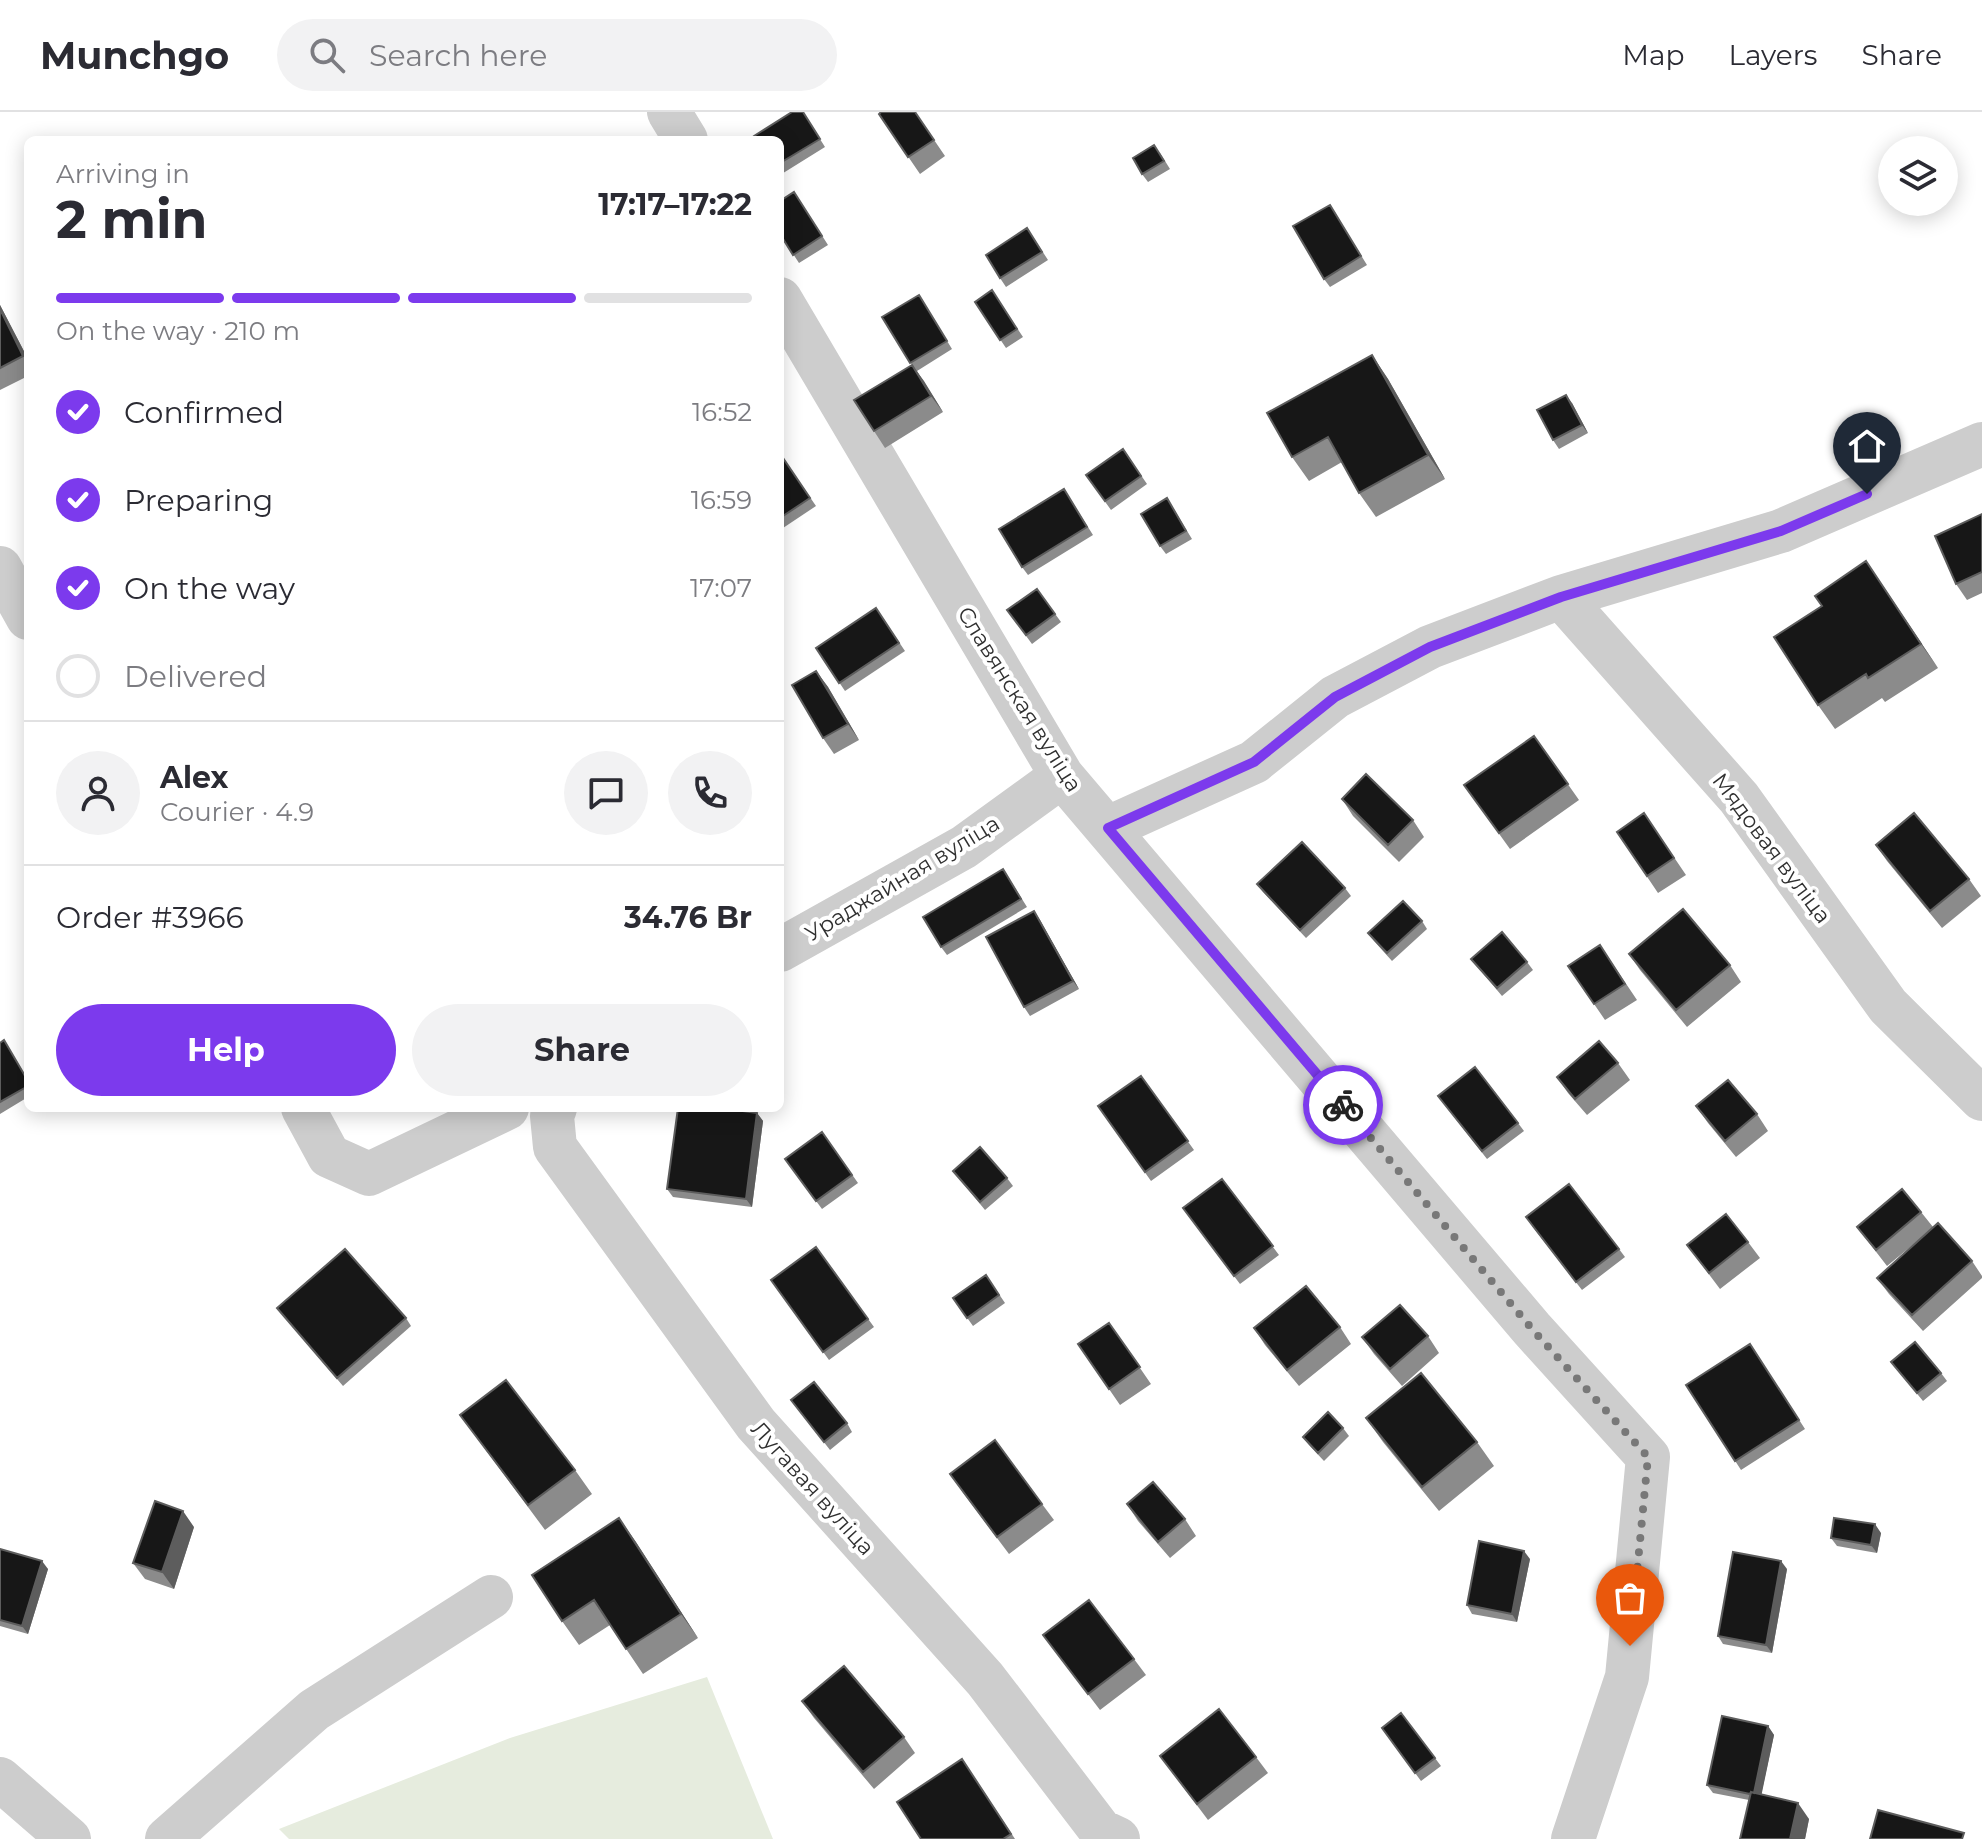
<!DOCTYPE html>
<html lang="en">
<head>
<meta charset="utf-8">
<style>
  body { margin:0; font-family:Montserrat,sans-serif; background:#f2f2f3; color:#2b2b33; height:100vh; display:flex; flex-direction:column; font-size:30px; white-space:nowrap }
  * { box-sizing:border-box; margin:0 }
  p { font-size:26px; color:#7c7c81 }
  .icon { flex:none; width:44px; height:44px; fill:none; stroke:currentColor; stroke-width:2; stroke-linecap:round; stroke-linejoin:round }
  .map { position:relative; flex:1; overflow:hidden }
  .sheet { position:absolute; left:24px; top:24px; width:760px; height:976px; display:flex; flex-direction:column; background:#fff; border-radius:12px; box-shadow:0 4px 20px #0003 }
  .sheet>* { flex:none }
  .tools { position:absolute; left:1878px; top:24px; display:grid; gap:16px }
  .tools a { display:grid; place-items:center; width:80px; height:80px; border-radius:50%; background:#fff; box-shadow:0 4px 20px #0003; font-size:40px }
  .pin { position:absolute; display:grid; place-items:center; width:68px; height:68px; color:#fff; margin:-82px -34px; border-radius:50% 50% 50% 0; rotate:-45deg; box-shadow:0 0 8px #0007 }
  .pin .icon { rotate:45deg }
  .courier { position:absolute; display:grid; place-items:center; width:80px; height:80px; margin:-40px; border:6px solid #7c3aed; border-radius:50%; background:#fff; color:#222; box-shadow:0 2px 10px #0007 }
  .head em { font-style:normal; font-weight:700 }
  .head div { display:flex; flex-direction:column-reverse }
  .head { display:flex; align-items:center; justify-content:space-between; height:136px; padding:0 32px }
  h1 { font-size:52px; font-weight:700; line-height:60px }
  .bar { display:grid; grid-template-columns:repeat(4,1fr); gap:12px 8px; align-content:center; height:96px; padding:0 32px }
  .bar i { height:10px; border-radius:6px; background:#e1e1e2 }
  .bar .active { background:#7c3aed }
  .bar p { grid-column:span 4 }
  .line { display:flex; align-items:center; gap:20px; padding:0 32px; border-top:2px solid #e1e1e2 }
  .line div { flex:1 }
  .round { display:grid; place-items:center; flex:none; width:84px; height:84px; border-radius:42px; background:#f2f2f3 }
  ol { padding:0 32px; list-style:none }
  li { display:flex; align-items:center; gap:24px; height:88px }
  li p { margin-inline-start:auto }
  li .icon { padding:8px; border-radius:50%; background:#7c3aed; color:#fff; stroke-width:4 }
  li:last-child { color:#7c7c81 }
  li i { width:44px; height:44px; border:4px solid #e1e1e2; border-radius:50% }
  .action { display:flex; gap:16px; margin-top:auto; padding:16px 32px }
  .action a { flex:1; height:92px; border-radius:48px; background:#7c3aed; color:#fff; font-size:32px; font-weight:700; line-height:92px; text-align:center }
  .action a+a { background:#f2f2f3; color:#2b2b33 }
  header { display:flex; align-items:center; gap:48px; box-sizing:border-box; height:112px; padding:0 40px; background:#fff; border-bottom:2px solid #e1e1e2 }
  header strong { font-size:38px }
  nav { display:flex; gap:44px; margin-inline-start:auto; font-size:28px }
  .search { width:560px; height:72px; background:#f2f2f3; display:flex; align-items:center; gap:20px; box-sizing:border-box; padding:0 28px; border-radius:44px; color:#7c7c81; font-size:30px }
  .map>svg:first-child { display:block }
  .green { fill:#e6ecde }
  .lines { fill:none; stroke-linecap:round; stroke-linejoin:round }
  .minor { stroke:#cdcdcd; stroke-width:44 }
  .wall { fill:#8b8b8b }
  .shaded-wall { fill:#5d5d5d }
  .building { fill:#171717; stroke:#5d5d5d; stroke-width:2 }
  .done { stroke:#787878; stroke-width:8; stroke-dasharray:0 14.4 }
  .route { stroke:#7c3aed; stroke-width:10 }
  .labels { text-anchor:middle; stroke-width:8; stroke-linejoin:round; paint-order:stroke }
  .street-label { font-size:22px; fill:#303030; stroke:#fff }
</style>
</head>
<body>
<header>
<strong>Munchgo</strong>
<div class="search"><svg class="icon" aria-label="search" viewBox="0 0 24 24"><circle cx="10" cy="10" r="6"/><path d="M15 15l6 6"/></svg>Search here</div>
<nav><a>Map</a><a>Layers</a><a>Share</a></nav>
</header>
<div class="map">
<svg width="1982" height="1727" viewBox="0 0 1982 1727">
  <rect width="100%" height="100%" fill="#fff"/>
  <path class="green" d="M707 1565 773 1727H289L279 1717 510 1626Z"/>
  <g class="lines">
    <path class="minor" d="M669 0 686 28
      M780 187 1062 664 1532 1217 1648 1345 1627 1565 1573 1727
      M0 456 28 506
      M1561 485 1739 686 1888 894 1982 987
      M1108 716 1254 650 1335 585 1430 535 1561 485 1781 419 1982 332
      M780 838 964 735 1062 664
      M303 996 329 1044 369 1062 507 996
      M555 996 552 1004 555 1035 756 1312 985 1567 1101 1719 1118 1727
      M0 1667 69 1727
      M167 1727 314 1598 491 1485"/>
  </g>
  <path class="wall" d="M803 0 825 35 780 63V28Z
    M915 0 945 44 920 62 879 2Z
    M1160 41 1170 57 1148 70 1142 62Z
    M800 89 828 133 799 151 780 122Z
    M1330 93 1367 153 1330 175 1324 167Z
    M1033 125 1048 148 1006 175 1000 166Z
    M992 178 1023 225 1006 236 975 190Z
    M919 183 952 237 917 259 943 300 885 336 874 319 912 253 882 205Z
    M0 193 28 247V264L0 278Z
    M1372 243 1388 267 1445 367 1376 405 1359 381 1342 350 1309 369 1292 345Z
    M1572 291 1588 321 1559 337 1553 328Z
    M1123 337 1147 372 1111 398 1086 363Z
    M780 343H781L816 394 780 418Z
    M1064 377 1093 423 1028 463 1022 455Z
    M1167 386 1192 427 1166 442 1160 434Z
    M1982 402V481L1967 488 1956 472Z
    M1866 449 1938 556 1885 590 1882 586 1835 617 1818 593 1822 494Z
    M1037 477 1061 510 1032 532 1007 498Z
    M876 496 905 539 845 579 816 536Z
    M816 559 828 575 859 628 834 642 823 626Z
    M1534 624 1579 688 1510 737 1464 673Z
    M1342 687 1413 708 1424 725 1399 750 1353 704Z
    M1644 701 1686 763 1658 781 1617 720Z
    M1876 733 1969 767 1981 784 1942 816 1887 749Z
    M1003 757 1027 795 947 843 941 835Z
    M1257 772 1345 776 1351 784 1306 826 1263 780Z
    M1034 799 1079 877 1030 904 1024 895Z
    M1422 809 1427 817 1392 849 1374 829 1368 821Z
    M1600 833 1637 888 1605 908 1568 854Z
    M1629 842 1730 853 1741 870 1687 915 1640 858Z
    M1471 847 1527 850 1533 858 1502 884Z
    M4 928 28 968V985L0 1002V931Z
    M1618 951 1630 968 1587 1003 1568 981 1557 965Z
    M1141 964 1194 1038 1151 1069 1098 994Z
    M1444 992 1518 1011 1524 1019 1487 1047Z
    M1696 994 1757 1002 1768 1019 1736 1045 1708 1011Z
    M757 1001 763 1009 752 1095 673 1085 667 1077Z
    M822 1020 858 1071 822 1097 785 1047Z
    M953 1059 1007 1066 1013 1074 985 1098Z
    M1222 1067 1279 1143 1240 1172 1183 1096Z
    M1921 1100 1933 1115 1972 1149 1982 1164V1166L1923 1219 1889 1182 1877 1166 1920 1127 1887 1154 1857 1115Z
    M1532 1114 1619 1137 1625 1145 1582 1178Z
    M1748 1130 1760 1146 1720 1177 1687 1133Z
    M816 1135 874 1215 829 1248 771 1168Z
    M986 1163 1005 1191 973 1214 953 1186Z
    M277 1196 406 1206 411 1214 343 1274Z
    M1109 1211 1151 1272 1120 1293 1078 1232Z
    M1340 1215 1351 1232 1299 1274 1265 1233 1254 1216Z
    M1428 1224 1439 1241 1402 1274 1374 1242 1362 1225Z
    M1750 1232 1805 1317 1741 1358 1686 1273Z
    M1891 1250 1941 1261 1947 1269 1923 1289Z
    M791 1288 847 1311 852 1320 830 1338Z
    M460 1303 575 1358 592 1382 545 1418Z
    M1366 1306 1477 1330 1494 1354 1439 1399 1383 1330Z
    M1343 1316 1349 1324 1324 1349 1309 1333 1303 1325Z
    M961 1378 1042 1392 1054 1408 1009 1442Z
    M1127 1392 1185 1407 1196 1424 1170 1446 1138 1409Z
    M619 1406 698 1526 643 1562 610 1513 579 1533 562 1509Z
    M194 1415 174 1477 145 1467 133 1451Z
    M1881 1421 1877 1441 1837 1434 1831 1426Z
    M0 1437 48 1457 28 1522 0 1514Z
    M1530 1447 1517 1510 1472 1502 1467 1493Z
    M1787 1457 1772 1541 1723 1532 1718 1524Z
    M1043 1523 1134 1547 1146 1563 1100 1598Z
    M802 1589 904 1625 915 1641 874 1677 814 1606Z
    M1401 1601 1441 1654 1421 1669 1382 1616Z
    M1768 1614 1774 1623 1761 1683 1809 1707 1805 1727H1740L1749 1688 1713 1681 1707 1673Z
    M1160 1644 1256 1645 1268 1661 1208 1708Z
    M978 1671 1015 1727H921Z"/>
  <path class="shaded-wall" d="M0 193 28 247V251L23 244 0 197Z
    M1372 243 1388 267 1445 367 1428 343Z
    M912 253 924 269 943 300 931 284Z
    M1566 283 1572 291 1588 321 1582 313Z
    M1866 449 1883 474 1938 556 1921 532Z
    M816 559 828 575 859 628 848 612Z
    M1034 799 1040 808 1079 877 1073 869Z
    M757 1001 763 1009 752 1095 746 1087Z
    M183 1399 194 1415 174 1477 162 1460Z
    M619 1406 636 1430 698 1526 681 1502Z
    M1875 1412 1881 1421 1877 1441 1871 1433Z
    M1524 1439 1530 1447 1517 1510 1512 1502Z
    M42 1449 48 1457 28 1522 22 1514Z
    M1781 1449 1787 1457 1772 1541 1766 1533Z
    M1768 1614 1774 1623 1760 1690 1754 1682Z
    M1798 1691 1809 1707 1805 1727H1790Z"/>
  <path class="building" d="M792 0H803L820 27 780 51V28H756L754 24Z
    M881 0H915L934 28 908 45 879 2Z
    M1154 33 1164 49 1142 62 1133 46Z
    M794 80 822 124 793 143 780 122V89Z
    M1330 93 1361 144 1324 167 1293 114Z
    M1027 116 1042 140 1000 166 986 143Z
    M992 178 1017 217 1000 228 975 190Z
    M919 183 947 229 910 251 882 205Z
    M0 197 23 244 0 256Z
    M1372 243 1428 343 1359 381 1328 325 1292 345 1267 301Z
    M912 253 931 284 874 319 854 288Z
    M1566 283 1582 313 1553 328 1537 298Z
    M1123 337 1141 364 1105 389 1086 363Z
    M780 343H781L810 386 780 406Z
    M1064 377 1087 415 1022 455 999 417Z
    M1167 386 1186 419 1160 434 1141 402Z
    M1982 402V460L1956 472 1935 424Z
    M1866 449 1921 532 1868 566 1866 562 1818 593 1774 525 1822 494 1815 484Z
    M1037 477 1055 502 1026 523 1007 498Z
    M876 496 899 531 839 571 816 536Z
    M816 559 848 612 823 626 792 573Z
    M1534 624 1568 672 1499 721 1464 673Z
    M1366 662 1413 708 1388 733 1342 687Z
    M1644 701 1674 746 1647 764 1617 720Z
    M1914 701 1969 767 1930 799 1876 733Z
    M1302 730 1345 776 1300 818 1257 772Z
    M1003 757 1021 787 941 835 923 805Z
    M1403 789 1422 809 1387 841 1368 821Z
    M1683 797 1730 853 1676 898 1629 842Z
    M1034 799 1073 869 1024 895 986 825Z
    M1502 820 1527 850 1497 876 1471 847Z
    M1600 833 1625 872 1594 892 1568 854Z
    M4 928 28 969V974L0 990V931Z
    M1599 929 1618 951 1575 987 1557 965Z
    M1475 955 1518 1011 1482 1039 1438 984Z
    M1141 964 1188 1029 1145 1060 1098 994Z
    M1728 968 1757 1002 1725 1029 1696 994Z
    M678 996H721L757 1001 746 1087 667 1077Z
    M822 1020 852 1063 816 1089 785 1047Z
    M980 1035 1007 1066 980 1090 953 1059Z
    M1222 1067 1273 1134 1234 1164 1183 1096Z
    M1569 1072 1619 1137 1576 1170 1526 1105Z
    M1902 1077 1921 1100 1876 1138 1857 1115Z
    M1726 1102 1748 1130 1709 1161 1687 1133Z
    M1938 1111 1972 1149 1912 1203 1877 1166Z
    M816 1135 868 1207 823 1240 771 1168Z
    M345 1137 406 1206 337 1266 277 1196Z
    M986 1163 999 1183 967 1206 953 1186Z
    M1306 1174 1340 1215 1287 1258 1254 1216Z
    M1400 1193 1428 1224 1390 1257 1362 1225Z
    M1109 1211 1140 1255 1109 1277 1078 1232Z
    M1915 1230 1941 1261 1917 1281 1891 1250Z
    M1750 1232 1799 1308 1735 1349 1686 1273Z
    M1421 1261 1477 1330 1422 1375 1366 1306Z
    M506 1268 575 1358 528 1393 460 1303Z
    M814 1270 847 1311 824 1330 791 1288Z
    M1328 1300 1343 1316 1318 1341 1303 1325Z
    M995 1328 1042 1392 997 1425 950 1362Z
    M1153 1370 1185 1407 1158 1430 1127 1392Z
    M155 1389 183 1399 162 1460 133 1451Z
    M619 1406 681 1502 626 1537 594 1488 562 1509 532 1463Z
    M1834 1406 1875 1412 1871 1433 1831 1426Z
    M1479 1429 1524 1439 1512 1502 1467 1493Z
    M0 1437 42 1449 22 1514 0 1508Z
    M1733 1440 1781 1449 1766 1533 1718 1524Z
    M1089 1488 1134 1547 1088 1582 1043 1523Z
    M844 1554 904 1625 863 1660 802 1589Z
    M1219 1597 1256 1645 1197 1692 1160 1644Z
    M1401 1601 1435 1646 1415 1661 1382 1616Z
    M1722 1604 1768 1614 1754 1681 1751 1680 1750 1682 1707 1673Z
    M962 1647 1011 1722 1003 1727H921L897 1690Z
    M1751 1680 1798 1691 1790 1727H1740Z
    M1878 1698 1964 1721 1962 1727H1870Z"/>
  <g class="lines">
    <path class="done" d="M1343 993 1532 1217 1648 1345 1630 1534"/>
    <path class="route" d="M1343 993 1108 716 1254 650 1335 585 1430 535 1561 485 1781 419 1867 382"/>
  </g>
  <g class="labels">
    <g class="street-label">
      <text transform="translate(1020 587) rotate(58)" y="8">Славянская вуліца</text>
      <text transform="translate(1772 736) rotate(53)" y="8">Мядовая вуліца</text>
      <text transform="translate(902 766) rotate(-31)" y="8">Ураджайная вуліца</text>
      <text transform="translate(813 1376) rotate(48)" y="8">Лугавая вуліца</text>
    </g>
  </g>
</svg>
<div class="tools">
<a><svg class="icon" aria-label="layers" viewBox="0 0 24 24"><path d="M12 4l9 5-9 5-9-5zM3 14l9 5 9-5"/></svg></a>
</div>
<div class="pin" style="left:1630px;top:1534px;background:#ea580c"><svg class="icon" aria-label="bag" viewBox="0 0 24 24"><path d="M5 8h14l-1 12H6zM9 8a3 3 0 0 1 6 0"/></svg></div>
<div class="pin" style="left:1867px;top:382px;background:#1f2937"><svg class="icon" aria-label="home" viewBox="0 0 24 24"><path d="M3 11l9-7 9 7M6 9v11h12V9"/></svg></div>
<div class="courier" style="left:1343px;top:993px"><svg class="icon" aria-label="bike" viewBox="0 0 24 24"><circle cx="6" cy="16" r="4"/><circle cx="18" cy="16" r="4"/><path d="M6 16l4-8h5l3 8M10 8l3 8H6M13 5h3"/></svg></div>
<section class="sheet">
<div class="head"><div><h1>2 min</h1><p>Arriving in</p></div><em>17:17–17:22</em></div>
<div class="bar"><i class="active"></i><i class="active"></i><i class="active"></i><i></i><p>On the way · 210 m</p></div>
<ol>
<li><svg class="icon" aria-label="check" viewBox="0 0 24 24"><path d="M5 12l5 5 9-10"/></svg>Confirmed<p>16:52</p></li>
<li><svg class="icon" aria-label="check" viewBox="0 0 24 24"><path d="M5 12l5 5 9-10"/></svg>Preparing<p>16:59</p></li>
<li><svg class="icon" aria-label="check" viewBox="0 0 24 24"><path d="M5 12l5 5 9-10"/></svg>On the way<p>17:07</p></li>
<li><i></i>Delivered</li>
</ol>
<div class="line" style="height:144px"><a class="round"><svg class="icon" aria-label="person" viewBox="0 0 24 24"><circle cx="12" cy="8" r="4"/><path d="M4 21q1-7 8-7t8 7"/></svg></a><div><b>Alex</b><p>Courier · 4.9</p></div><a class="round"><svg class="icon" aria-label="chat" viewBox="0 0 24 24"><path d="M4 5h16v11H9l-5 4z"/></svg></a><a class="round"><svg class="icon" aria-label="phone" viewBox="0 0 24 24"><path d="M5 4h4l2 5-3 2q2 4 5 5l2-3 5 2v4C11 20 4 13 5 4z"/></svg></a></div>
<div class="line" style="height:104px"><div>Order #3966</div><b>34.76 Br</b></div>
<div class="action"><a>Help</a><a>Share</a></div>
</section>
</div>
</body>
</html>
